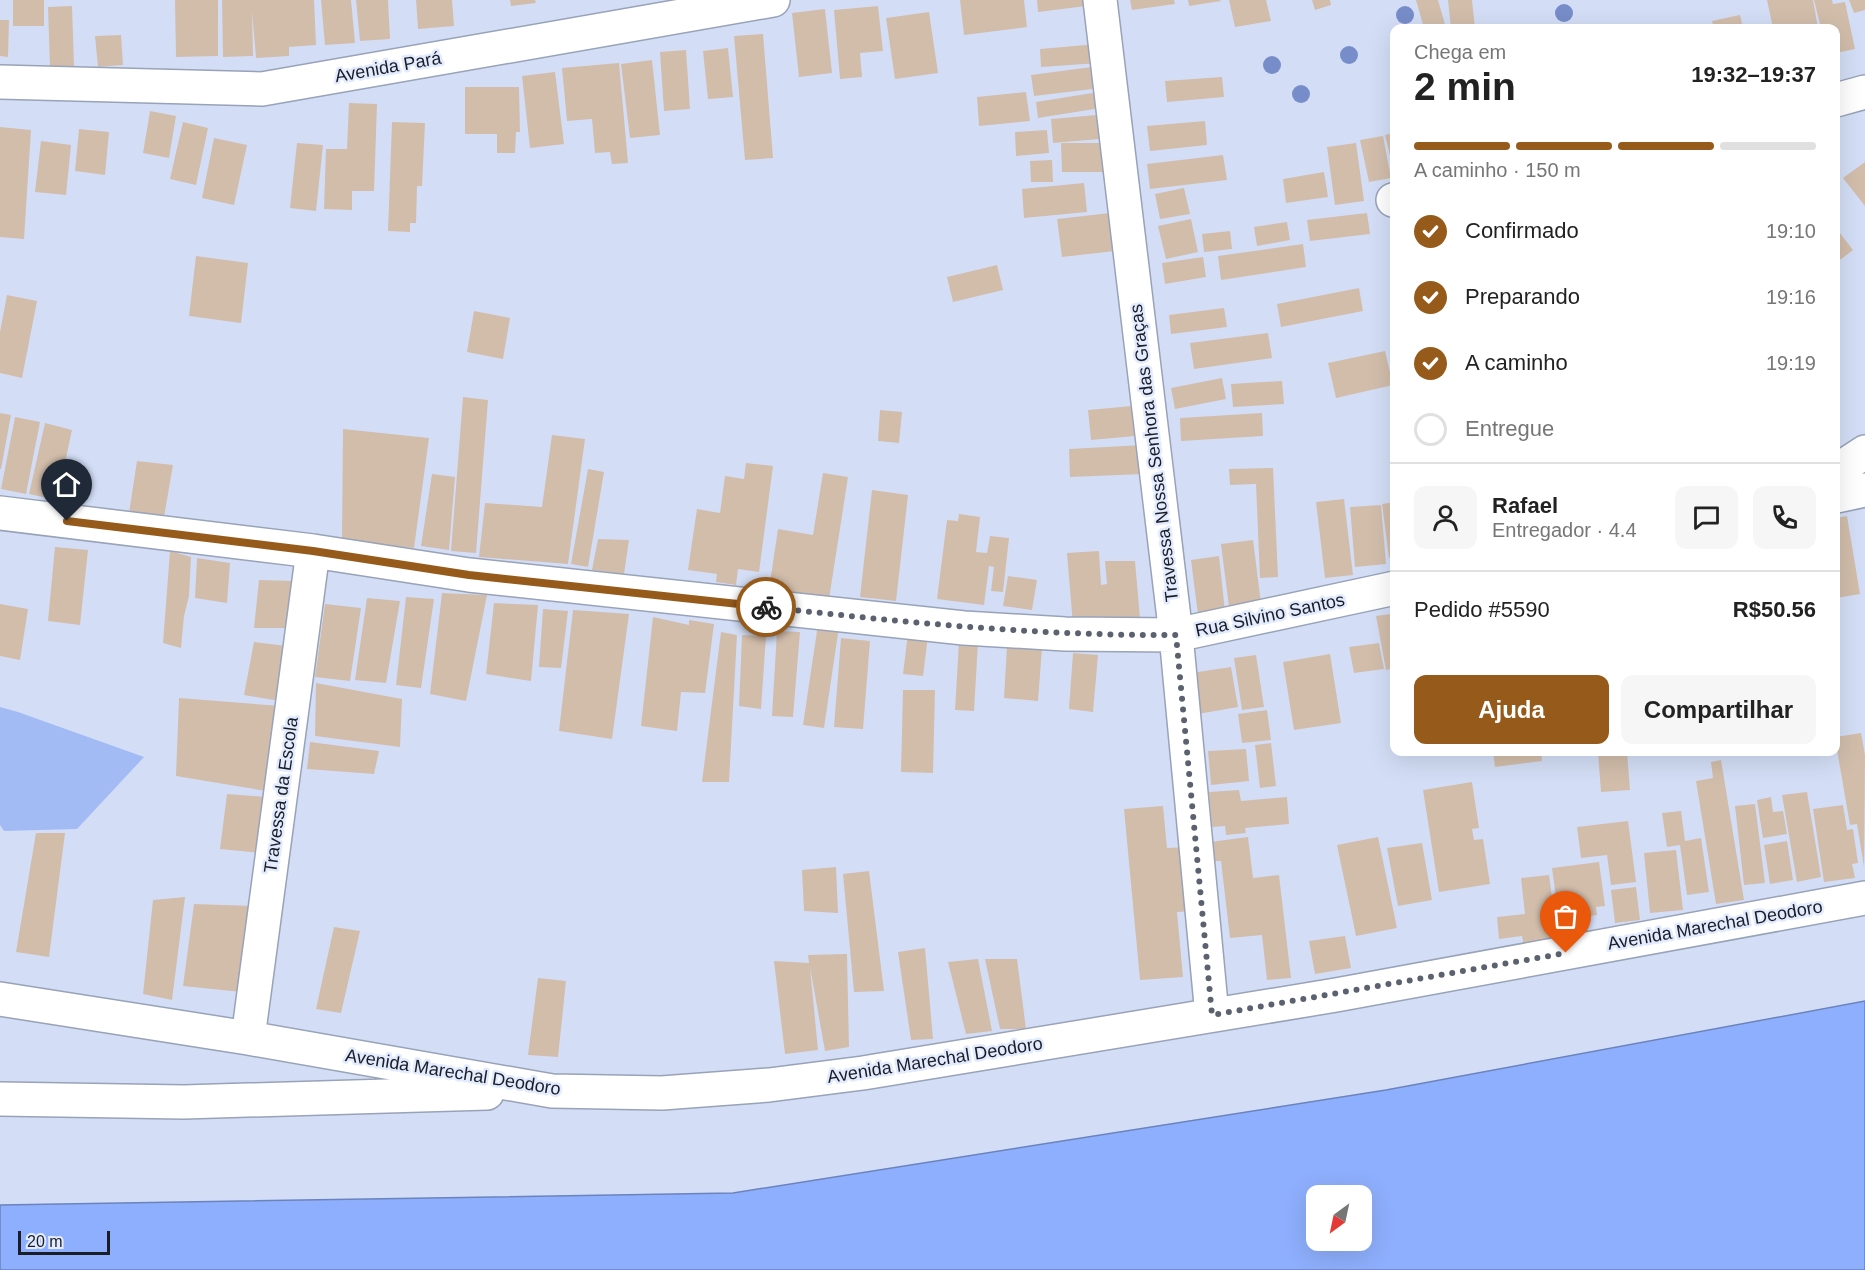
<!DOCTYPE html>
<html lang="pt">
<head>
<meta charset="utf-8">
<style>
  body { margin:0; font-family:Helvetica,sans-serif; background:#f6f6f6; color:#222; height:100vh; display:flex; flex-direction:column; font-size:22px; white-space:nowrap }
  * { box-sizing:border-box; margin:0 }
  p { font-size:20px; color:#767676 }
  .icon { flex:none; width:33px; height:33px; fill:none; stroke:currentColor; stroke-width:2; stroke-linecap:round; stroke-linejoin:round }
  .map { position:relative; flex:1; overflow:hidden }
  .panel { position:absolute; left:1390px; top:24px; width:450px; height:732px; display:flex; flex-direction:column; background:#fff; border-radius:12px; box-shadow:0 6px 24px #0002 }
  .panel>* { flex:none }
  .needle { width:39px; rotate:213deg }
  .buttons { position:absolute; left:1306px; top:1185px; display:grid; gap:12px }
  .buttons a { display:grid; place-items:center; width:66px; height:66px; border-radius:12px; background:#fff; box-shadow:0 6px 24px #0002; font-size:30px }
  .scale { position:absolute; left:18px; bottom:15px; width:92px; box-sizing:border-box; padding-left:6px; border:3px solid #1a1d26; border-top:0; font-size:16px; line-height:21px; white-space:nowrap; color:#1a1d26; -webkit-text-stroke:4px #e3ebfe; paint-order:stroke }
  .pin { position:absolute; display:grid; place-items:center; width:51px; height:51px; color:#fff; margin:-62px -26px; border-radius:50% 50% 50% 0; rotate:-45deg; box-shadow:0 0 6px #0007 }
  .pin .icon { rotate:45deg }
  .courier { position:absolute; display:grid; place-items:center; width:60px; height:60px; margin:-30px; border:4px solid #965b1b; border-radius:50%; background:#fff; color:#222; box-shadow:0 2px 8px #0007 }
  .head em { font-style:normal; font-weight:800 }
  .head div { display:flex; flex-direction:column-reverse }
  .head { display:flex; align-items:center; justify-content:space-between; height:102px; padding:0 24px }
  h1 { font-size:39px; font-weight:800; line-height:45px }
  .bar { display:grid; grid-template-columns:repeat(4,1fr); gap:9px 6px; align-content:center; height:72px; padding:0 24px }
  .bar i { height:8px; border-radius:4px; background:#e0e0e0 }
  .bar .active { background:#965b1b }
  .bar p { grid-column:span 4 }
  .line { display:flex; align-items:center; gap:15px; padding:0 24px; border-top:2px solid #e0e0e0 }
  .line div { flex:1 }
  .round { display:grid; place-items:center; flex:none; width:63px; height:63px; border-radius:12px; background:#f6f6f6 }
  ol { padding:0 24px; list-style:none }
  li { display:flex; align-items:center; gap:18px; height:66px }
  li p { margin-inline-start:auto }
  li .icon { padding:6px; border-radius:50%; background:#965b1b; color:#fff; stroke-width:4 }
  li:last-child { color:#767676 }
  li i { width:33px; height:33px; border:3px solid #e0e0e0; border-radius:50% }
  .action { display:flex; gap:12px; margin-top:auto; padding:12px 24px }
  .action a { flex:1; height:69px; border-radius:12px; background:#965b1b; color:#fff; font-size:24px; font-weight:800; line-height:69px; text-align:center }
  .action a+a { background:#f6f6f6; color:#222 }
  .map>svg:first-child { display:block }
  .green { fill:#a3bbf5 }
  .water { fill:#8eaffd; stroke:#6b83bc; stroke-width:1.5; fill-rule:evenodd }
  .building { fill:#d2bdab }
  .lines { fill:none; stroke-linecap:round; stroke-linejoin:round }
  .minor-casing { stroke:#98a2b8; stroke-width:36 }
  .minor { stroke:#fff; stroke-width:33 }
  .tree { fill:#778dc9 }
  .done { stroke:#5b616f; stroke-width:6; stroke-dasharray:0 10.8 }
  .route { stroke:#965b1b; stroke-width:8 }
  .labels { text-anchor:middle; stroke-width:5; stroke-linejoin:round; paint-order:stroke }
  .street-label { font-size:18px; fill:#1a1d26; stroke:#e3ebfe }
</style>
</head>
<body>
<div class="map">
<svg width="1865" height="1270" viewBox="0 0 1865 1270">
  <rect width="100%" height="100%" fill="#d3def6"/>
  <path class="green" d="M0 707 18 712 144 757 77 829 4 831 0 825Z"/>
  <path class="water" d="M1865 1001V1270H0V1205L733 1193 1386 1090ZM1317 1196H1362V1240H1317Z"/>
  <path class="building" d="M13 0H44V26H13Z
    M175 0H218V56L176 57Z
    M222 0H314L316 45 289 47V56L256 58 252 11 253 56 223 57Z
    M321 0H351L355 43 325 45Z
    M356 0H388L390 39 360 41Z
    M416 0H452L454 26 418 29Z
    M510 0H535L536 3 511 6Z
    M960 0H1024L1027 27 964 35Z
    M1037 0H1094V5L1038 12Z
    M1130 0H1174L1175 4 1132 10Z
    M1188 0H1220L1221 1 1189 6Z
    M1229 0H1266L1271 21 1235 27Z
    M1312 0H1330L1331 5 1315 10Z
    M1416 0H1438L1446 28H1424Z
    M1448 0H1472L1475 28H1451Z
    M1767 0H1813L1818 28H1796L1795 26 1773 28Z
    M1814 0H1832L1833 4 1845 2 1855 49 1836 53V28H1821Z
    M1849 0H1865V10L1854 13Z
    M72 6 74 66 50 67 48 7Z
    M878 6 883 51 860 53 862 77 840 79 834 10Z
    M825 9 832 73 799 77 792 13Z
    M929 12 938 73 895 79 886 18Z
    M1740 15 1743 28H1714L1712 21Z
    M0 20H9L8 57 0 56Z
    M763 34 773 158 745 160 734 36Z
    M121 35 123 65 98 67 95 36Z
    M1097 44 1099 63 1041 67 1040 49Z
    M728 48 733 97 708 99 703 51Z
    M686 50 690 109 664 111 660 52Z
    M652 60 660 135 630 138 621 64Z
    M619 63 628 163 612 164 610 152 595 153 592 119 567 121 562 68Z
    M1099 66 1101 88 1034 96 1031 75Z
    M555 72 564 144 530 148 522 76Z
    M1222 77 1224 97 1167 102 1165 81Z
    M465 87H519L520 132H516L515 153H497V134H465Z
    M1105 91 1107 107 1038 118 1036 102Z
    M1026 92 1030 121 979 126 977 97Z
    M349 103 377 104 374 191H352V210L324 209 326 149H347Z
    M150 111 176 116 169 158 143 153Z
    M1108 114 1111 138 1053 143 1051 119Z
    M1205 121 1207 145 1150 151 1147 126Z
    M183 122 208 128 196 185 170 179Z
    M392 122 425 123 422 186H417L416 223H410V232L388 231Z
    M0 127 31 130 24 239 0 237Z
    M79 129 109 132 105 175 75 171Z
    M1047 130 1049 153 1016 156 1015 132Z
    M1395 133V172H1394L1385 135Z
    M1383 136 1391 178 1369 182 1360 140Z
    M214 138 247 145 234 205 202 198Z
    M41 141 71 145 66 195 35 192Z
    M297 143 323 145 316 211 290 208Z
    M1061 143H1107L1108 172H1062Z
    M1356 143 1364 201 1335 205 1327 147Z
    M1223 155 1227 180 1150 189 1147 164Z
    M1052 160 1053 182H1031L1030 161Z
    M1865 162V206L1843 178Z
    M1324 172 1328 197 1286 203 1283 179Z
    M1084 183 1087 212 1024 218 1022 189Z
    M1184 188 1190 214 1160 219 1155 194Z
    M1119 212 1124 250 1062 257 1057 219Z
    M1367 213 1370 234 1310 241 1307 220Z
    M1191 219 1198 252 1166 259 1158 226Z
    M1287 222 1290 240 1257 246 1254 227Z
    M1836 228 1853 250 1836 263Z
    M1230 231 1232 249 1204 252 1202 234Z
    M1303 244 1306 267 1221 280 1218 256Z
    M196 256 248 263 241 323 189 316Z
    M1203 257 1206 277 1165 284 1162 263Z
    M997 265 1003 290 953 302 947 277Z
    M1359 288 1363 311 1281 327 1277 304Z
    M7 295 37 301 22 378 0 373V332Z
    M1224 308 1227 327 1171 334 1169 315Z
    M474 311 510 318 503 359 467 352Z
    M1268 333 1272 358 1194 369 1190 343Z
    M1385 351 1393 385 1336 398 1328 363Z
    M1222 378 1226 399 1175 409 1171 388Z
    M1282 381 1284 404 1233 407 1231 384Z
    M463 397 488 400 476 553 451 551Z
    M1143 405 1146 435 1091 440 1088 410Z
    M880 410 902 412 899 443 878 441Z
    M0 413 11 415 1 469H0Z
    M1262 413 1263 436 1181 441 1180 418Z
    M15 417 40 422 26 494 1 489Z
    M45 423 72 430 57 500 29 494Z
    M343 429 429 438 414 548 342 540Z
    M552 435 585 439 568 564 479 557 485 503 542 507Z
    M1143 445 1144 474 1070 477 1069 449Z
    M137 461 173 465 164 517 129 513Z
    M746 463 773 466 759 572 738 569 736 585 716 582 717 574 688 570 697 509 720 513 725 476 744 479Z
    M1273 468 1278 577 1260 578 1256 484 1230 485 1229 469Z
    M588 469 604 472 588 567 571 564Z
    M823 473 848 477 829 599 769 589 778 529 813 535Z
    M432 474 455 477 449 550 421 546Z
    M872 490 908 495 896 601 860 597Z
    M1344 499 1353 575 1325 578 1316 502Z
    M1395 502V558H1389L1382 504Z
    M1381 505 1386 564 1355 567 1350 507Z
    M959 514 980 517 976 552 987 553 990 536 1009 538 1003 592 991 591 994 567 989 566 984 605 937 599 947 520 958 521Z
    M1847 516 1860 594 1836 598V518Z
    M598 539 629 540 624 574 592 570Z
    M1253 540 1261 603 1229 607 1221 544Z
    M55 547 88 550 80 625 48 621Z
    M170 551 191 557 189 596 184 616 181 648 163 643Z
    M1099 551 1101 585 1107 584 1105 561H1135L1140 618 1073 625 1067 553Z
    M1219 556 1225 611 1198 615 1191 560Z
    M197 558 230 563 227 603 195 598Z
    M1008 576 1037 580 1032 610 1003 606Z
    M259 580 294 581 289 628H254Z
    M442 593 487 595 466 701 430 694Z
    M406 597 434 599 421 688 396 685Z
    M367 598 400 601 386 683 355 680Z
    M494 603 538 605 531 681 486 674Z
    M0 604 28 609 20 660 0 656Z
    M325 604 361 608 350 681 315 677Z
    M543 609 568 611 561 668 539 667Z
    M573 610 629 614 612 739 559 731Z
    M1391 614 1395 637V668L1386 670 1376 616Z
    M653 617 689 625V620L714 624 705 693 681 692 677 731 641 726Z
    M818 624 839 627 824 728 803 725Z
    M777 631 800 632 793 717 772 716Z
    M721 632 737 635 729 782H702Z
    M908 633 928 636 923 676 903 674Z
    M742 635 766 636 761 709 739 706Z
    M841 638 870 641 863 729 834 727Z
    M959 641 978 642 974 711 955 710Z
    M254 642 294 647 286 702 244 695Z
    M1379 643 1384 669 1354 673 1349 647Z
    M1007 646 1042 648 1038 701 1004 698Z
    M1073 653 1098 655 1093 712 1069 709Z
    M1330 654 1341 723 1294 730 1283 662Z
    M1256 655 1264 707 1242 710 1234 658Z
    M1231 667 1238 707 1198 714 1191 673Z
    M316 683 402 699 400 747 315 736Z
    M903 690H935L933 773 901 772Z
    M179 698 281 706 266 791 176 776Z
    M1267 710 1271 740 1242 743 1238 714Z
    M1861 733 1865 755 1864 867 1857 824 1850 825 1836 744V737Z
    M310 742 379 751 374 774 307 769Z
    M1271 743 1276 786 1260 788 1255 745Z
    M1246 749 1249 781 1211 785 1208 751Z
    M1493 752H1541L1542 761 1495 767Z
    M1598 752H1627L1630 790 1601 792Z
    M1721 760 1744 900 1716 904 1696 781 1713 778 1711 762Z
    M1472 782 1479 828 1472 829 1474 840 1483 839 1490 884 1439 892 1423 790Z
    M1239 790 1241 801 1287 797 1289 824 1245 828 1246 833 1226 835 1225 826 1212 827 1209 792Z
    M1807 792 1821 877 1797 882 1782 795Z
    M227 794 267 797 260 853 220 849Z
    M1771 797 1773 812 1783 811 1787 834 1763 838 1757 800Z
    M1755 804 1765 883 1744 885 1735 806Z
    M1843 805 1847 830 1853 829 1858 863 1852 864 1855 878 1824 882 1813 809Z
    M1163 806 1167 848 1187 847 1192 911 1177 912 1183 977 1140 980 1124 809Z
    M1681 811 1685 841 1701 838 1709 892 1687 895 1680 845 1667 847 1662 813Z
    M1628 821 1636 882 1611 885 1607 855 1581 858 1577 827Z
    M36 833H65L49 957 16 952Z
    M1248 837 1253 878 1279 875 1291 978 1267 980 1262 935 1230 938 1221 861H1212L1210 842Z
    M1378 837 1397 928 1356 936 1337 845Z
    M1787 841 1793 880 1770 884 1764 845Z
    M1422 843 1432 900 1398 906 1387 848Z
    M1676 850 1683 910 1650 913 1644 853Z
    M1599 862 1605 906 1596 907 1597 915 1571 918 1573 933 1561 934 1552 868Z
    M836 867 838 913 804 911 802 870Z
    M869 871 884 991 854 992 843 874Z
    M1549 875 1558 943 1524 947 1522 936 1499 939 1497 917 1525 914 1521 878Z
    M1636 887 1640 920 1615 923 1611 890Z
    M185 897 172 1000 143 994 153 900Z
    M194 904 253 906 242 992 183 986Z
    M334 927 360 931 341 1013 316 1009Z
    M1345 936 1351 968 1315 974 1309 941Z
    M925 948 933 1039 911 1040 898 952Z
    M847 954 849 1047 825 1051 810 967 818 1050 785 1054 774 961 809 963 808 955Z
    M978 959 992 1031 966 1034 948 962Z
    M985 959H1017L1026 1029H1000Z
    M538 978 566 981 558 1057 528 1055Z"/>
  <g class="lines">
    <defs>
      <path id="minor" d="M1100 0 1176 635 1212 1015
        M0 82 262 89 773 0
        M1836 100 1865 92
        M1393 200H1395
        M1836 471 1865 452
        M1836 496 1865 490
        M0 513 313 551 469 575 964 628 1065 634 1176 635 1395 588
        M0 999 248 1038 552 1091 662 1093 769 1085 863 1073 1336 995 1865 898
        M248 1038 313 551
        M0 1099 184 1102 487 1093"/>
    </defs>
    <use href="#minor" class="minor-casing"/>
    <use href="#minor" class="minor"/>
  </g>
  <g class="tree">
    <circle cx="1564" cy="13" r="9"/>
    <circle cx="1405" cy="15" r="9"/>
    <circle cx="1349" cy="55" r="9"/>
    <circle cx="1272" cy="65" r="9"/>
    <circle cx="1301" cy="94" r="9"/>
  </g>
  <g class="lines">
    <path class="done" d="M766 607C902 622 1038 636 1176 635L1212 1015 1566 953"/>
    <path class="route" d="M67 521 313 551 469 575 766 607"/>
  </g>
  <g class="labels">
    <g class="street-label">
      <text transform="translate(388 67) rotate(-10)" y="6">Avenida Pará</text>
      <text transform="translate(1154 453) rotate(-97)" y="6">Travessa Nossa Senhora das Graças</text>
      <text transform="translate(1270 615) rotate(-12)" y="6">Rua Silvino Santos</text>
      <text transform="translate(281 795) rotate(-82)" y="6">Travessa da Escola</text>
      <text transform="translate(1715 925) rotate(-10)" y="6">Avenida Marechal Deodoro</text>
      <text transform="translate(935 1060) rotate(-9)" y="6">Avenida Marechal Deodoro</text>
      <text transform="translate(453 1072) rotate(9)" y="6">Avenida Marechal Deodoro</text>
    </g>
  </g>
</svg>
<div class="buttons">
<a><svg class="needle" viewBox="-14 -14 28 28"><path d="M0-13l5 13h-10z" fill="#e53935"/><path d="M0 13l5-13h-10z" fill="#767676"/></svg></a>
</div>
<div class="scale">20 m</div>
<div class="pin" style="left:1566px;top:953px;background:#ea580c"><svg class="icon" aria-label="bag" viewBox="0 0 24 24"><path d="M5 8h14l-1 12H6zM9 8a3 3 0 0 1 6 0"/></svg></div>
<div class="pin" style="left:67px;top:521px;background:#1f2937"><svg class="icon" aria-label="home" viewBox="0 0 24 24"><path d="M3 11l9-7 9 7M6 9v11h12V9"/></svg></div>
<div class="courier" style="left:766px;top:607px"><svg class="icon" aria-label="bike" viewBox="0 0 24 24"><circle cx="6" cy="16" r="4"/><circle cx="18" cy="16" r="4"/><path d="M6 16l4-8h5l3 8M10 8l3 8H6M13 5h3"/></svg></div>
<section class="panel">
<div class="head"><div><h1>2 min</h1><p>Chega em</p></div><em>19:32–19:37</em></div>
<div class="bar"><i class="active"></i><i class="active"></i><i class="active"></i><i></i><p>A caminho · 150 m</p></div>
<ol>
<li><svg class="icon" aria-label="check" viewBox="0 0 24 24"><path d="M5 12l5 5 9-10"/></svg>Confirmado<p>19:10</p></li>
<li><svg class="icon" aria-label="check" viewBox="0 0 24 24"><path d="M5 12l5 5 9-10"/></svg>Preparando<p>19:16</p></li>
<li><svg class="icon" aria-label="check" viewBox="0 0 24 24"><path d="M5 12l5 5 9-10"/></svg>A caminho<p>19:19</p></li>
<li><i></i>Entregue</li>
</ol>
<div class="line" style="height:108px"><a class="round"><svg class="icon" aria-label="person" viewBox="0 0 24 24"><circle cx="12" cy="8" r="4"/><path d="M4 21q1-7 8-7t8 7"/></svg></a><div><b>Rafael</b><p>Entregador · 4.4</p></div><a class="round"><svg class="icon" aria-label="chat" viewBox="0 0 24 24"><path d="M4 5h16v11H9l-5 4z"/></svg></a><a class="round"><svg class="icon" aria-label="phone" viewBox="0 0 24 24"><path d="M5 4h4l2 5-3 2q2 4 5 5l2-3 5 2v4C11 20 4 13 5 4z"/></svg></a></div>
<div class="line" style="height:78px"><div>Pedido #5590</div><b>R$50.56</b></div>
<div class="action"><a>Ajuda</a><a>Compartilhar</a></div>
</section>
</div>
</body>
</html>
